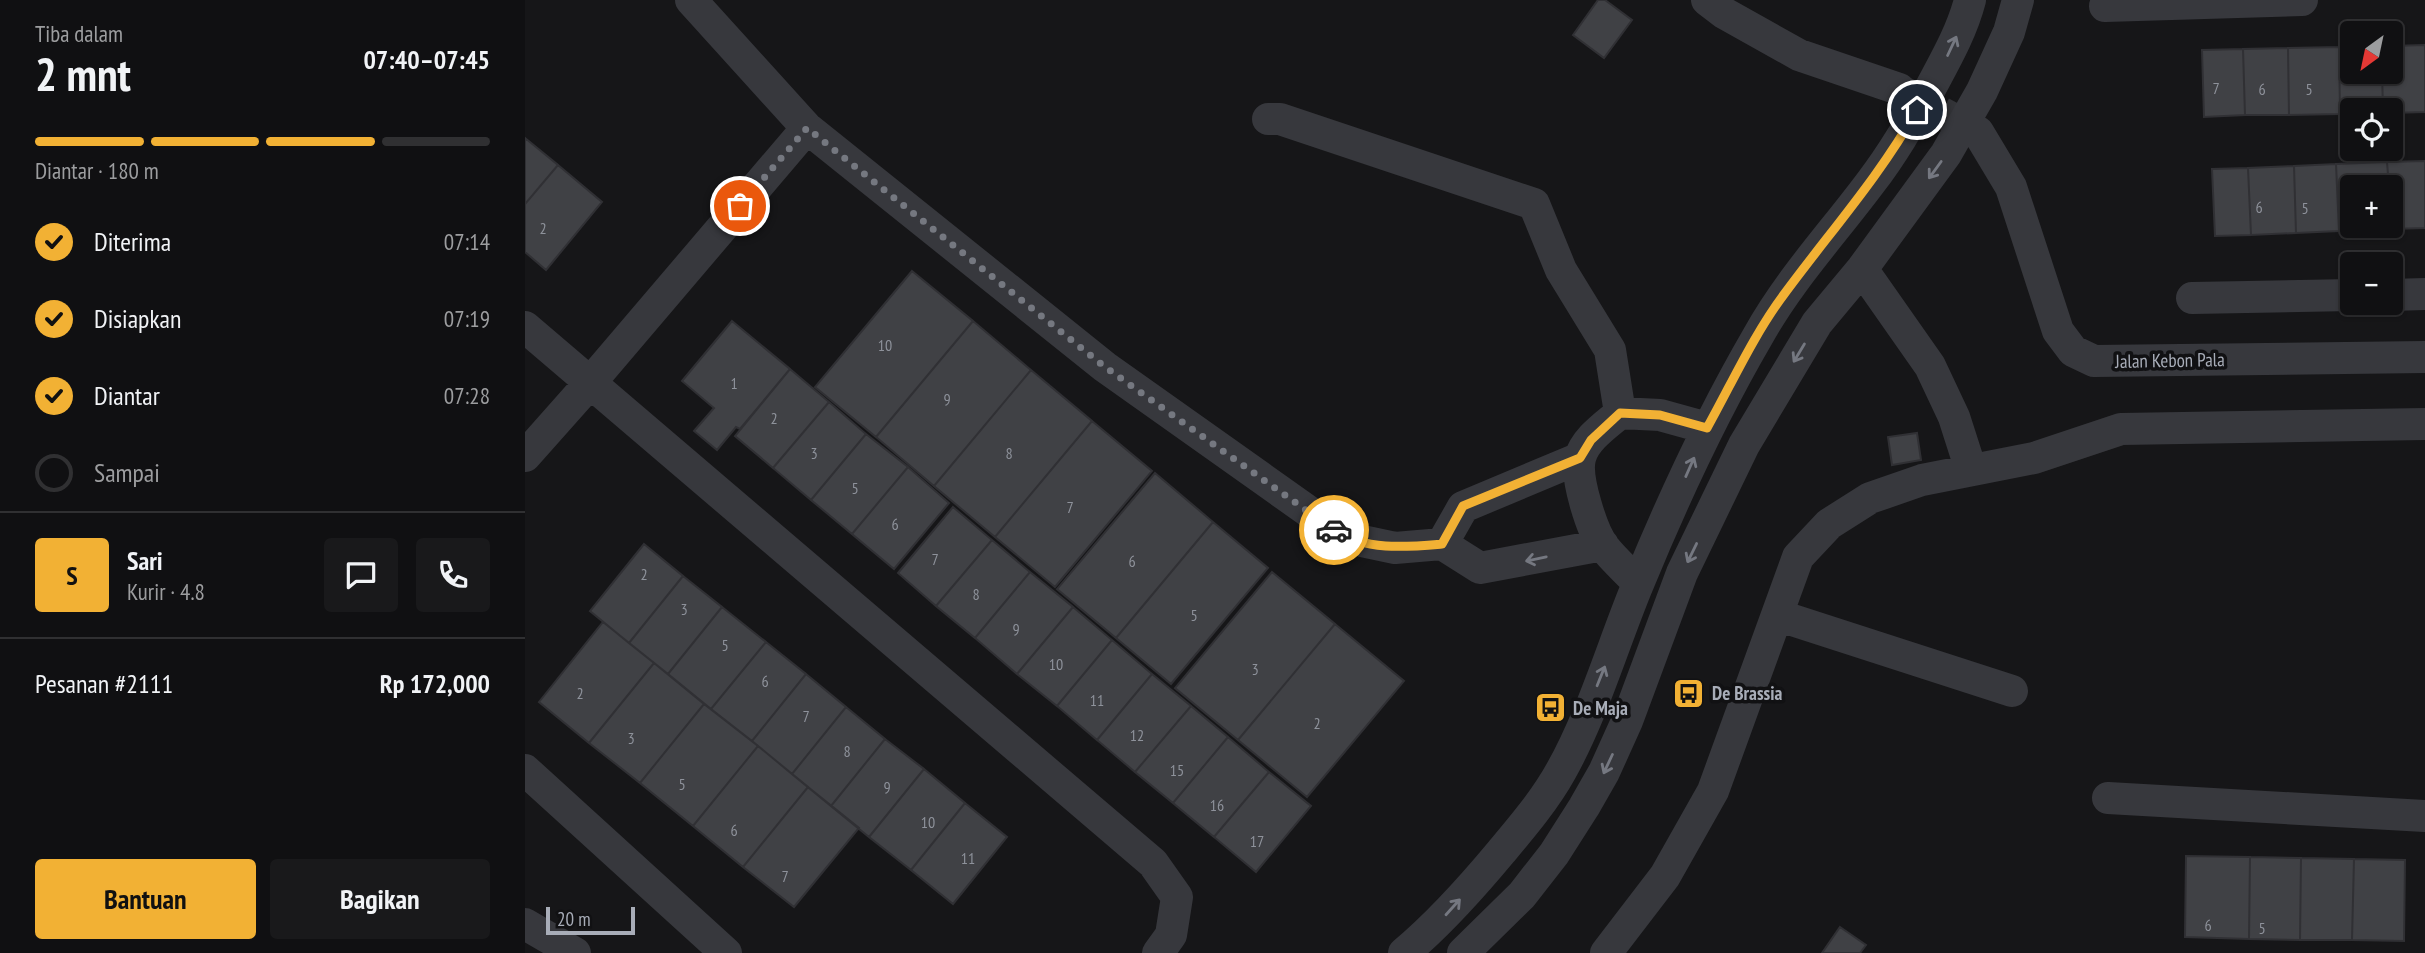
<!DOCTYPE html>
<html lang="id">
<head>
<meta charset="utf-8">
<style>
  body { margin:0; font-family:"PT Sans Narrow",sans-serif; background:#19191b; color:#f1f3f6; height:100vh; display:flex; flex-direction:column; font-size:26px; white-space:nowrap }
  * { box-sizing:border-box; margin:0 }
  p { font-size:23px; color:#9c9d9f }
  .icon { flex:none; width:38px; height:38px; fill:none; stroke:currentColor; stroke-width:2; stroke-linecap:round; stroke-linejoin:round }
  .map { position:relative; flex:1; overflow:hidden }
  .drawer { display:flex; flex-direction:column; background:#101012; width:525px }
  .drawer>* { flex:none }
  .needle { width:46px; rotate:213deg }
  .buttons { position:absolute; left:1815px; top:21px; display:grid; gap:14px }
  .buttons a { display:grid; place-items:center; width:63px; height:63px; border-radius:7px; background:#101012; box-shadow:0 2px 5px #0004,0 0 0 2px #303032; font-size:35px }
  .scale { position:absolute; left:21px; bottom:18px; width:89px; box-sizing:border-box; padding-left:7px; border:4px solid #a8adb8; border-top:0; font-size:19px; line-height:24px; white-space:nowrap; color:#a8adb8; -webkit-text-stroke:5px #111113; paint-order:stroke }
  .pin { position:absolute; display:grid; place-items:center; width:60px; height:60px; color:#fff; margin:-30px; border:4px solid #fff; border-radius:50%; box-shadow:0 2px 7px #0007 }
  .courier { position:absolute; display:grid; place-items:center; width:70px; height:70px; margin:-35px; border:5px solid #f2b134; border-radius:50%; background:#fff; color:#222; box-shadow:0 2px 9px #0007 }
  .headline em { font-style:normal; font-weight:800 }
  .headline div { display:flex; flex-direction:column-reverse }
  .headline { display:flex; align-items:center; justify-content:space-between; height:119px; padding:0 35px }
  h1 { font-size:46px; font-weight:800; line-height:52px }
  .bar { display:grid; grid-template-columns:repeat(4,1fr); gap:10px 7px; align-content:center; height:84px; padding:0 35px }
  .bar i { height:9px; border-radius:5px; background:#303032 }
  .bar .current { background:#f2b134 }
  .bar p { grid-column:span 4 }
  .line { display:flex; align-items:center; gap:18px; padding:0 35px; border-top:2px solid #303032 }
  .line div { flex:1 }
  .round { display:grid; place-items:center; flex:none; width:74px; height:74px; border-radius:7px; background:#19191b }
  ol { padding:0 35px; list-style:none }
  li { display:flex; align-items:center; gap:21px; height:77px }
  li p { margin-inline-start:auto }
  li .icon { padding:7px; border-radius:50%; background:#f2b134; color:#111; stroke-width:4 }
  li:last-child { color:#9c9d9f }
  li i { width:38px; height:38px; border:4px solid #303032; border-radius:50% }
  .cta { display:flex; gap:14px; margin-top:auto; padding:14px 35px }
  .cta a { flex:1; height:80px; border-radius:7px; background:#f2b134; color:#111; font-size:28px; font-weight:800; line-height:80px; text-align:center }
  .cta a+a { background:#19191b; color:#f1f3f6 }
  main { display:flex; flex:1; min-height:0 }
  .map>svg:first-child { display:block }
  .building { fill:#404145; stroke:#303034; stroke-width:2 }
  .lines { fill:none; stroke-linecap:round; stroke-linejoin:round }
  .minor-tunnel { stroke:#333438; stroke-width:32; stroke-dasharray:32 16; stroke-linecap:butt }
  .minor { stroke:#37383d; stroke-width:32 }
  .oneway { stroke:#757881 }
  .done { stroke:#757880; stroke-width:7; stroke-dasharray:0 12.6 }
  .route { stroke:#f2b134; stroke-width:9 }
  .labels { text-anchor:middle; stroke-width:7; stroke-linejoin:round; paint-order:stroke }
  .number-label { font-size:16px; fill:#8e929b }
  .street-label { font-size:19px; fill:#a8adb8; stroke:#111113 }
  .poi-label { font-size:19px; font-weight:bold; fill:#a8adb8; stroke:#111113; text-anchor:start }
</style>
</head>
<body>
<main>
<section class="drawer">
<div class="headline"><div><h1>2 mnt</h1><p>Tiba dalam</p></div><em>07:40–07:45</em></div>
<div class="bar"><i class="current"></i><i class="current"></i><i class="current"></i><i></i><p>Diantar · 180 m</p></div>
<ol>
<li><svg class="icon" aria-label="check" viewBox="0 0 24 24"><path d="M5 12l5 5 9-10"/></svg>Diterima<p>07:14</p></li>
<li><svg class="icon" aria-label="check" viewBox="0 0 24 24"><path d="M5 12l5 5 9-10"/></svg>Disiapkan<p>07:19</p></li>
<li><svg class="icon" aria-label="check" viewBox="0 0 24 24"><path d="M5 12l5 5 9-10"/></svg>Diantar<p>07:28</p></li>
<li><i></i>Sampai</li>
</ol>
<div class="line" style="height:126px"><b class="round" style="background:#f2b134;color:#111">S</b><div><b>Sari</b><p>Kurir · 4.8</p></div><a class="round"><svg class="icon" aria-label="chat" viewBox="0 0 24 24"><path d="M4 5h16v11H9l-5 4z"/></svg></a><a class="round"><svg class="icon" aria-label="phone" viewBox="0 0 24 24"><path d="M5 4h4l2 5-3 2q2 4 5 5l2-3 5 2v4C11 20 4 13 5 4z"/></svg></a></div>
<div class="line" style="height:91px"><div>Pesanan #2111</div><b>Rp 172,000</b></div>
<div class="cta"><a>Bantuan</a><a>Bagikan</a></div>
</section>
<div class="map">
<svg width="1900" height="953" viewBox="0 0 1900 953">
  <rect width="100%" height="100%" fill="#161618"/>
  <path class="building" d="M1073 0H1080L1107 20 1079 58 1048 35Z
    M1900 45V112L1866 113V110H1858L1857 72H1866V46Z
    M1814 47H1827V72H1857L1858 110H1827V113L1815 114Z
    M1814 47 1815 114 1764 115 1763 48Z
    M1763 48 1764 115H1720L1718 49Z
    M1718 49 1720 115 1679 117 1677 50Z
    M0 138 33 165 0 204Z
    M1900 161V228L1866 229V187H1864L1862 162Z
    M1862 162 1864 187H1827V226H1865L1866 229 1814 231 1811 164Z
    M1811 164 1814 231 1771 233 1769 166Z
    M33 165 77 202 21 270 0 252V204Z
    M1769 166 1771 233 1726 235 1723 168Z
    M1723 168 1726 235 1690 236 1687 169Z
    M387 271 448 321 351 437 290 387Z
    M207 321 265 369 215 429 211 427 192 450 169 431 189 408 157 381Z
    M448 321 506 370 409 486 351 437Z
    M265 369 304 402 248 468 210 436Z
    M506 370 567 421 470 537 409 486Z
    M304 402 341 434 286 500 248 468Z
    M567 421 627 471 530 587 470 537Z
    M1392 433 1396 460 1367 465 1363 437Z
    M341 434 383 467 327 534 286 500Z
    M383 467 424 503 369 569 327 534Z
    M630 473 688 522 591 638 532 589Z
    M428 507 467 540 411 606 373 573Z
    M688 522 743 568 646 684 591 638Z
    M467 540 505 572 450 638 411 606Z
    M119 544 158 576 104 643 65 611Z
    M505 572 548 607 492 674 450 638Z
    M747 572 810 624 713 740 650 688Z
    M158 576 197 607 143 674 104 643Z
    M197 607 241 642 186 709 143 674Z
    M548 607 587 640 532 706 492 674Z
    M78 622 129 663 64 743 14 702Z
    M810 624 879 681 782 797 713 740Z
    M587 640 627 674 572 740 532 706Z
    M241 642 281 674 227 741 186 709Z
    M129 663 179 704 115 783 64 743Z
    M281 674 321 707 267 774 227 741Z
    M627 674 666 706 610 772 572 740Z
    M179 704 233 746 168 826 115 783Z
    M666 706 703 737 648 803 610 772Z
    M321 707 360 739 306 806 267 774Z
    M703 737 744 772 689 837 648 803Z
    M360 739 399 769 344 837 306 806Z
    M233 746 283 787 218 867 168 826Z
    M399 769 440 803 386 870 344 837Z
    M744 772 786 806 731 872 689 837Z
    M283 787 334 828 269 907 218 867Z
    M440 803 482 837 428 904 386 870Z
    M1661 856 1725 857 1724 939 1660 937Z
    M1725 857 1776 858 1775 940 1724 939Z
    M1776 858 1829 859 1827 940H1775Z
    M1829 859 1880 860 1879 941 1827 940Z
    M1315 927 1341 945 1335 953H1297Z"/>
  <g class="lines">
    <path class="minor-tunnel" d="M1374 90 1453 132"/>
    <path class="minor" d="M166 0 282 128 580 367 814 533 837 541 870 548 917 544 955 568 1078 545
      M1182 0 1199 13 1274 55 1374 89
      M1580 6 1777 0
      M743 119H755L1009 204 1036 270 1085 350 1095 413
      M1453 132 1486 187 1533 331 1548 351 1569 361 1900 357
      M1337 269 1405 366 1429 417 1446 470
      M1866 295 1900 294
      M1667 298 1827 295
      M0 327 628 863 652 897 646 935 633 953
      M0 456 64 384 282 128
      M917 544 938 507 1055 458
      M1113 583C1102 571 1089 560 1079 547 1067 531 1050 478 1055 458 1060 439 1081 425 1095 413L1135 415 1182 428
      M1252 615 1487 691
      M0 770 201 953
      M1583 798 1900 816
      M0 924 50 953
      M879 953C915 923 946 888 976 852 997 827 1020 800 1036 771 1068 714 1088 644 1113 584 1148 499 1187 415 1233 336 1264 280 1308 233 1346 182 1369 152 1387 120 1406 87 1421 59 1437 31 1445 0
      M938 953 997 895 1029 854 1059 807 1079 772 1102 721 1157 573 1219 445 1292 323 1337 269 1421 154 1457 91 1484 32 1493 0
      M1081 953 1140 876 1188 791 1273 557 1304 524 1345 498 1397 480 1509 458 1596 429 1900 424"/>
  </g>
  <defs><path id="oneway-shaft" d="M-6 0H5M1.5-3L5.5 0L1.5 3" fill="none" stroke-width="1.6" stroke-linecap="round" stroke-linejoin="round" transform="scale(1.75)"/></defs>
  <g class="oneway">
    <use href="#oneway-shaft" transform="translate(1427 46) rotate(-65)"/>
    <use href="#oneway-shaft" transform="translate(1410 170) rotate(126)"/>
    <use href="#oneway-shaft" transform="translate(1274 353) rotate(121)"/>
    <use href="#oneway-shaft" transform="translate(1165 467) rotate(-66)"/>
    <use href="#oneway-shaft" transform="translate(1167 553) rotate(116)"/>
    <use href="#oneway-shaft" transform="translate(1011 559) rotate(168)"/>
    <use href="#oneway-shaft" transform="translate(1076 676) rotate(-68)"/>
    <use href="#oneway-shaft" transform="translate(1083 764) rotate(115)"/>
    <use href="#oneway-shaft" transform="translate(928 907) rotate(-48)"/>
  </g>
  <g class="lines">
    <path class="done" d="M215 206 282 128 580 367 809 530"/>
    <path class="route" d="M809 530C840 551 882 547 917 544L938 506 1055 458 1066 440 1095 413 1135 415 1182 428C1207 383 1229 334 1260 293 1305 232 1355 176 1392 110"/>
  </g>
  <defs>
    <symbol id="bus-square" viewBox="-11 -11 22 22"><rect x="-9" y="-9" width="18" height="18" rx="4" fill="#f2b134" stroke="#111113"/><path d="M-5-6H5V4H4V6H2V4H-2V6H-4V4H-5ZM-3.5-4V0h7V-4ZM-3.5 1.2v1.5H-2V1.2ZM2 1.2v1.5H3.5V1.2Z" fill="#111"/></symbol>
  </defs>
  <g fill-rule="evenodd">
    <use href="#bus-square" x="1146" y="676" width="35" height="35"/>
    <use href="#bus-square" x="1008" y="690" width="35" height="35"/>
  </g>
  <g class="labels">
    <g class="number-label">
      <text x="1691" y="94">7</text>
      <text x="1737" y="95">6</text>
      <text x="1784" y="95">5</text>
      <text x="1734" y="213">6</text>
      <text x="1780" y="214">5</text>
      <text x="18" y="234">2</text>
      <text x="360" y="351">10</text>
      <text x="209" y="389">1</text>
      <text x="422" y="405">9</text>
      <text x="249" y="424">2</text>
      <text x="289" y="459">3</text>
      <text x="484" y="459">8</text>
      <text x="330" y="494">5</text>
      <text x="545" y="513">7</text>
      <text x="370" y="530">6</text>
      <text x="410" y="565">7</text>
      <text x="607" y="567">6</text>
      <text x="119" y="580">2</text>
      <text x="451" y="600">8</text>
      <text x="159" y="615">3</text>
      <text x="669" y="621">5</text>
      <text x="491" y="635">9</text>
      <text x="200" y="651">5</text>
      <text x="531" y="670">10</text>
      <text x="730" y="675">3</text>
      <text x="240" y="687">6</text>
      <text x="55" y="699">2</text>
      <text x="572" y="706">11</text>
      <text x="281" y="722">7</text>
      <text x="792" y="729">2</text>
      <text x="612" y="741">12</text>
      <text x="106" y="744">3</text>
      <text x="322" y="757">8</text>
      <text x="652" y="776">15</text>
      <text x="157" y="790">5</text>
      <text x="362" y="793">9</text>
      <text x="692" y="811">16</text>
      <text x="403" y="828">10</text>
      <text x="209" y="836">6</text>
      <text x="732" y="847">17</text>
      <text x="443" y="864">11</text>
      <text x="260" y="882">7</text>
      <text x="1683" y="931">6</text>
      <text x="1737" y="934">5</text>
    </g>
    <g class="street-label">
      <text transform="translate(1645 360) rotate(-1)" y="7">Jalan Kebon Pala</text>
    </g>
    <g class="poi-label">
      <text x="1187" y="700">De Brassia</text>
      <text x="1048" y="715">De Maja</text>
    </g>
  </g>
</svg>
<div class="buttons">
<a><svg class="needle" viewBox="-14 -14 28 28"><path d="M0-13l5 13h-10z" fill="#e53935"/><path d="M0 13l5-13h-10z" fill="#9c9d9f"/></svg></a>
<a><svg class="icon" aria-label="locate" viewBox="0 0 24 24"><circle cx="12" cy="12" r="6"/><path d="M12 2v4M12 18v4M2 12h4M18 12h4"/></svg></a>
<a>+</a>
<a>−</a>
</div>
<div class="scale">20 m</div>
<div class="pin" style="left:215px;top:206px;background:#ea580c"><svg class="icon" aria-label="bag" viewBox="0 0 24 24"><path d="M5 8h14l-1 12H6zM9 8a3 3 0 0 1 6 0"/></svg></div>
<div class="pin" style="left:1392px;top:110px;background:#1f2937"><svg class="icon" aria-label="home" viewBox="0 0 24 24"><path d="M3 11l9-7 9 7M6 9v11h12V9"/></svg></div>
<div class="courier" style="left:809px;top:530px"><svg class="icon" aria-label="car" viewBox="0 0 24 24"><path d="M5 17H2v-5l4-1 3-4h7l3 4 3 1v5h-3M9 17h6M6 11h13"/><circle cx="7" cy="17" r="2"/><circle cx="17" cy="17" r="2"/></svg></div>
</div>
</main>
</body>
</html>
